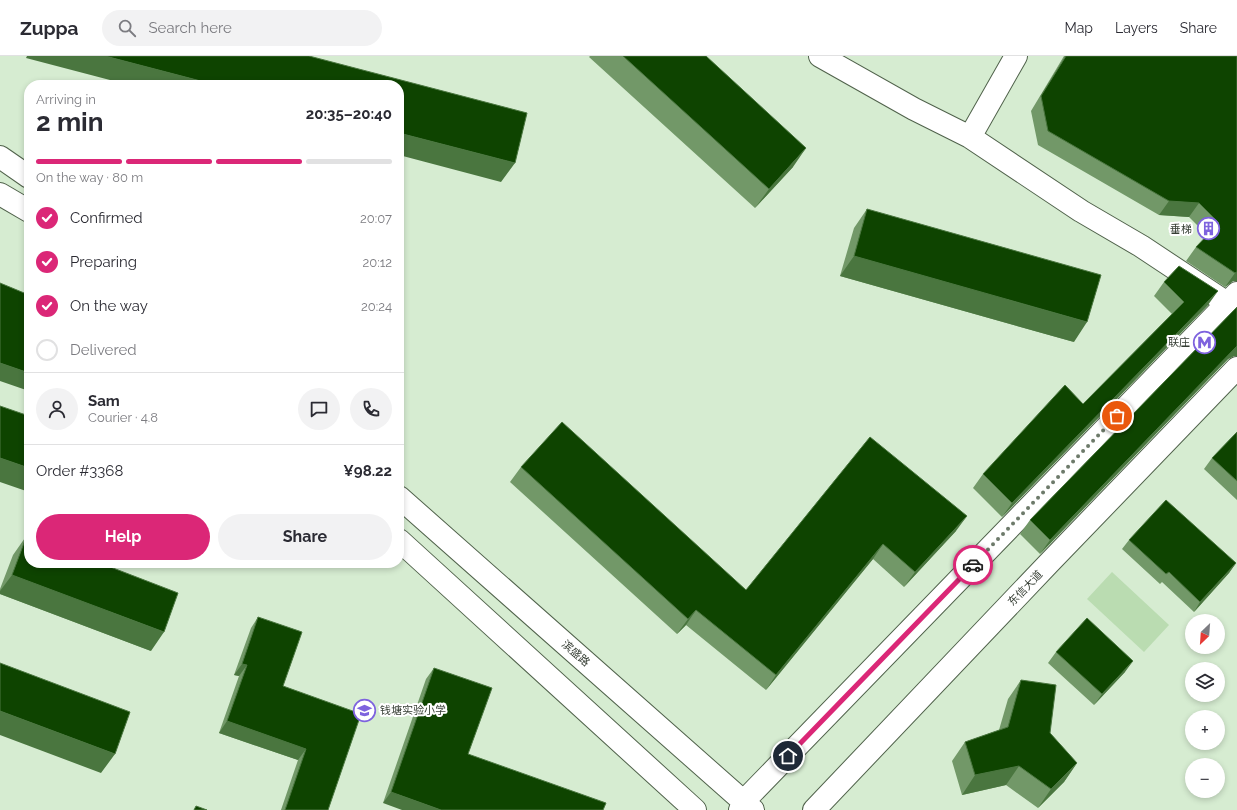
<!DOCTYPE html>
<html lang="en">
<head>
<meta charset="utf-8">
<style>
  body { margin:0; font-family:Raleway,"Noto Sans SC",sans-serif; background:#f2f2f3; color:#2b2b33; height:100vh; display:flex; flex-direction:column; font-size:15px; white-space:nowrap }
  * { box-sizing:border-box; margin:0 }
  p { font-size:13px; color:#7c7c81 }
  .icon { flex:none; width:22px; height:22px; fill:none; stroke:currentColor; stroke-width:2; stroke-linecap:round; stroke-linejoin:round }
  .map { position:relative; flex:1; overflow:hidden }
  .panel { position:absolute; left:24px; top:24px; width:380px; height:488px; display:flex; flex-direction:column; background:#fff; border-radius:16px; box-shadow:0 2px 6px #0003 }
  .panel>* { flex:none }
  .needle { width:26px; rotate:205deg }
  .buttons { position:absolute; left:1185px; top:558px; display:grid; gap:8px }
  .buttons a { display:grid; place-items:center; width:40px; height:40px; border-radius:50%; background:#fff; box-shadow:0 2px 6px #0003; font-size:20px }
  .pin { position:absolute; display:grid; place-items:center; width:34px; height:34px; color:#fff; margin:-17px; border:2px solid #fff; border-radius:50%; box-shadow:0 1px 4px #0007 }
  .courier { position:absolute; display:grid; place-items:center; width:40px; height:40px; margin:-20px; border:3px solid #db2777; border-radius:50%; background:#fff; color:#222; box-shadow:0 1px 5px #0007 }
  .headline em { font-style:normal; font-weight:700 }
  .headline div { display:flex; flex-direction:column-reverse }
  .headline { display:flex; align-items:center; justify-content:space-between; height:68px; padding:0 12px }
  h1 { font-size:26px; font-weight:700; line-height:30px }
  .bar { display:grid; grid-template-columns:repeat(4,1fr); gap:6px 4px; align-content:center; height:48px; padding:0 12px }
  .bar i { height:5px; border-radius:3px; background:#e1e1e2 }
  .bar .selected { background:#db2777 }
  .bar p { grid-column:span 4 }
  .line { display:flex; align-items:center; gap:10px; padding:0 12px; border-top:1px solid #e1e1e2 }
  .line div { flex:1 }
  .round { display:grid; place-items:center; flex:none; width:42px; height:42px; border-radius:21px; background:#f2f2f3 }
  ol { padding:0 12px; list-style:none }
  li { display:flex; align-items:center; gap:12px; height:44px }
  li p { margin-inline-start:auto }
  li .icon { padding:4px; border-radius:50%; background:#db2777; color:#fff; stroke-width:4 }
  li:last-child { color:#7c7c81 }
  li i { width:22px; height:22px; border:2px solid #e1e1e2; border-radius:50% }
  .button { display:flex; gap:8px; margin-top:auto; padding:8px 12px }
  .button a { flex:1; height:46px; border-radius:24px; background:#db2777; color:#fff; font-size:16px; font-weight:700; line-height:46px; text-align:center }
  .button a+a { background:#f2f2f3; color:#2b2b33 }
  header { display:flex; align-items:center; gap:24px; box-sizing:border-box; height:56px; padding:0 20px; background:#fff; border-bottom:1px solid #e1e1e2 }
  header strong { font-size:19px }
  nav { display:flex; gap:22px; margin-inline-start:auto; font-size:14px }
  .search { width:280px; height:36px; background:#f2f2f3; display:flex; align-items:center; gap:10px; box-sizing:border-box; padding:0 14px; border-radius:22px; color:#7c7c81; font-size:15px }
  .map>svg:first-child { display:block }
  .green { fill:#badcb1 }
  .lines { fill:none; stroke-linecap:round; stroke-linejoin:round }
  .street-casing { stroke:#50624b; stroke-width:24 }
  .secondary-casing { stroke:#50624b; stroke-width:24 }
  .street { stroke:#fff; stroke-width:22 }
  .secondary { stroke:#fff; stroke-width:22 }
  .wall { fill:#729868 }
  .shaded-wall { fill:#4a763f }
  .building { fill:#0e4400; stroke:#4a763f }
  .done { stroke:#6d7a6a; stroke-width:4; stroke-dasharray:0 7.2 }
  .route { stroke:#db2777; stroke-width:5 }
  .labels { text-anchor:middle; stroke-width:4; stroke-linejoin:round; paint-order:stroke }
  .poi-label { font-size:11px; fill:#353d33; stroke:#fff; text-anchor:end }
  .street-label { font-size:11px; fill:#353d33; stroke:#fff }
</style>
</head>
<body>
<header>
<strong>Zuppa</strong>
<div class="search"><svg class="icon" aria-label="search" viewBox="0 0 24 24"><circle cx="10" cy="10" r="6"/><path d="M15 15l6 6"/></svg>Search here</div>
<nav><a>Map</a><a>Layers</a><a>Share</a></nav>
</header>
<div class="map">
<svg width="1237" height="754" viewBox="0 0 1237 754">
  <rect width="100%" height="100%" fill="#d6ecd1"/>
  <path class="green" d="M1112 516 1169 569 1144 596 1087 543Z"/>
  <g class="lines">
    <defs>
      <path id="street" d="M820 0 914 53 970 81 1081 155 1141 190 1227 247
        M970 81 1016 0"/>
      <path id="secondary" d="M0 101 29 121
        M0 138 29 155
        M399 441 753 754
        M399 484 695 754
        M740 754 744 745 1237 237
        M814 754 1049 507 1237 312"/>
    </defs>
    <use href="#street" class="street-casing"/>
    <use href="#secondary" class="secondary-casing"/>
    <use href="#street" class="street"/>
    <use href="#secondary" class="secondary"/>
  </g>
  <path class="wall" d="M590 0H706L793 111 755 152 589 1Z
    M1064 0H1237V225H1233L1225 231 1186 205 1196 191 1207 179 1189 161 1159 159 1038 89 1031 55Z
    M867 153 1074 286 840 220 854 172Z
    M1164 226 1208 249 1002 461 973 432 983 418 1083 348 1172 258 1154 240Z
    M1237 251 1234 300 1228 303 1040 498 1020 478 1030 464Z
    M1237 376V444L1204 413 1212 402Z
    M870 381 956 475 904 531 873 503 766 634 686 569 677 578 510 426 521 411 746 534Z
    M27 479 151 595 0 538V533L13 499Z
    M1129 484 1236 507 1229 517 1194 556 1162 526 1160 528 1122 493Z
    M258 561 283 630 328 754H281L298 704 219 677 239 620 234 619 251 572Z
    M1056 596 1125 616 1094 649 1048 607Z
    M434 612 468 698 383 747 426 623Z
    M1021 624 1050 677 1077 707 1064 726 1038 752 1006 729 962 739 952 705 965 686 999 674 1008 643Z"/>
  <path class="shaded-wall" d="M27 0H105L216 29H129L26 2Z
    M399 77 515 107 501 126 399 99Z
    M806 92 793 111 755 152 769 133Z
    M1169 145 1199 147 1189 161 1159 159Z
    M854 200 1087 266 1074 286 840 220Z
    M1237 216V225H1233L1225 231 1235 217Z
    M1218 235 1208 249 1002 461 1012 447Z
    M1237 290V300H1234L1228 303 1040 498 1050 484Z
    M0 307 29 317V335L0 325Z
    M0 402 29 412V436L0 426Z
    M967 460 956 475 904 531 915 516Z
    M883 488 873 503 766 634 776 619Z
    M1236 507 1229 517 1194 556 1200 546Z
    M12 519 164 576 151 595 0 538V535Z
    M696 554 686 569 677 578 688 563Z
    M1133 605 1125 616 1094 649 1102 638Z
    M242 608 247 609 239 620 234 619Z
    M0 655 115 698 101 717 0 679Z
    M227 665 306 693 298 704 219 677Z
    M1077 707 1064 726 1038 752 1051 733Z
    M1019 710 1006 729 962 739 975 719Z
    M391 736 441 754H402L383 747Z"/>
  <path class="building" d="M105 0H309L527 57 515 107 399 77V29H216Z
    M623 0H706L806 92 769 133Z
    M1066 0H1237V216L1235 217 1196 191 1219 167 1199 147 1169 145 1048 75 1041 40Z
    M867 153 1101 219 1087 266 854 200Z
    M1179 210 1218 235 1012 447 983 418 1065 329 1083 348 1184 246 1164 226Z
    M0 227 29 239V317L0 307Z
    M1237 251V290L1050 484 1030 464Z
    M0 350 29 360V412L0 402Z
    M562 366 746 534 870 381 967 460 915 516 883 488 776 619 696 554 688 563 521 411Z
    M1237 376V425L1212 402Z
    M1166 444 1236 507 1200 546 1169 516 1166 518 1129 484Z
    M27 479 29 480V507H100L178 537 164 576 12 519Z
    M258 561 302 576 283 630 361 658 328 754H285L306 693 227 665 247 609 242 608Z
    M1087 562 1133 605 1102 638 1056 596Z
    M0 607 130 656 115 698 0 655Z
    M434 612 492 632 468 698 606 747 603 754H441L391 736Z
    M1021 624 1056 629 1050 677 1077 707 1051 733 1019 710 975 719 965 686 1008 671Z
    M196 750 207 754H194Z"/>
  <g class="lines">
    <path class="done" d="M973 509 1117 360"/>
    <path class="route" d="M788 700 973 509"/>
  </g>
  <defs>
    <symbol id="building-ring" viewBox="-11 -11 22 22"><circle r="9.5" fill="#fff" stroke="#7e63de" stroke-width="1.5"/><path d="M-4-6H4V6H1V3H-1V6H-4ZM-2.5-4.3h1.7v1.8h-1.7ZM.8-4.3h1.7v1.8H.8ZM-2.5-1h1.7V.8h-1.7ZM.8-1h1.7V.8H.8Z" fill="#7e63de"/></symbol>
    <symbol id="metro-ring" viewBox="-11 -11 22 22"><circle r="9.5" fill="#fff" stroke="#7e63de" stroke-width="1.5"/><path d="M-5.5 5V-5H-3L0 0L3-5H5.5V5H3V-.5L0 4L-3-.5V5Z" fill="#7e63de"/></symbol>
    <symbol id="school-ring" viewBox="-11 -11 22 22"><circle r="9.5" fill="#fff" stroke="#7e63de" stroke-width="1.5"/><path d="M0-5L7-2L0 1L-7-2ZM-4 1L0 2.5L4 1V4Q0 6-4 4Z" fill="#7e63de"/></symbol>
  </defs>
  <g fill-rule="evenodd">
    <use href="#building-ring" x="1196" y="160" width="25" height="25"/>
    <use href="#metro-ring" x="1192" y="274" width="25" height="25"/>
    <use href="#school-ring" x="352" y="642" width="25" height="25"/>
  </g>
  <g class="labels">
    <g class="poi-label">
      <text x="1192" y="177">垂梯</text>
      <text x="1190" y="290">联庄</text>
      <text x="380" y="658" text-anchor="start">钱塘实验小学</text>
    </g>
    <g class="street-label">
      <text transform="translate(1025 532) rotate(-46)" y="4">东信大道</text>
      <text transform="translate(576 597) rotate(41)" y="4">滨盛路</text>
    </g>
  </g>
</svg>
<div class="buttons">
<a><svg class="needle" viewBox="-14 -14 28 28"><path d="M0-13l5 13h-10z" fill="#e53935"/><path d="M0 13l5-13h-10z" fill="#7c7c81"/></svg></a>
<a><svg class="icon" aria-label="layers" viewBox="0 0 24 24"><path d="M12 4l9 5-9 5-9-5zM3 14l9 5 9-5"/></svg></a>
<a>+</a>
<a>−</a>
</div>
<div class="pin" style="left:1117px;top:360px;background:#ea580c"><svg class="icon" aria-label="bag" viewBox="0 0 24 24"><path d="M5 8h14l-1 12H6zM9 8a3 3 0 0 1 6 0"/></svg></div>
<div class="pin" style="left:788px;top:700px;background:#1f2937"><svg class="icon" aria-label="home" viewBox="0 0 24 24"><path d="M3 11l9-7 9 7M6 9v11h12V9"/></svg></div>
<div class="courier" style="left:973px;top:509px"><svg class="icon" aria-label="car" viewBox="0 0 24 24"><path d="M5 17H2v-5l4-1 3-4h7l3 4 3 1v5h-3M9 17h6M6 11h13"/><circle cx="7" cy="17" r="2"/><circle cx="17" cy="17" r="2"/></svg></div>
<section class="panel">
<div class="headline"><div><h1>2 min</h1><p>Arriving in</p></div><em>20:35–20:40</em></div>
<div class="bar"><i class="selected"></i><i class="selected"></i><i class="selected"></i><i></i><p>On the way · 80 m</p></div>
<ol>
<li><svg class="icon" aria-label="check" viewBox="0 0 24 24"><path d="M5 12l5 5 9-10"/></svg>Confirmed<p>20:07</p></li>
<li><svg class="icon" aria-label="check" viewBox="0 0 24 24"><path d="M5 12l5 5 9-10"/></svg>Preparing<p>20:12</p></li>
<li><svg class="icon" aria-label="check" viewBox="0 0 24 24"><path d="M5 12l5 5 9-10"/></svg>On the way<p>20:24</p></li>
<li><i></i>Delivered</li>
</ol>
<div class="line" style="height:72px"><a class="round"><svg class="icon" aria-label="person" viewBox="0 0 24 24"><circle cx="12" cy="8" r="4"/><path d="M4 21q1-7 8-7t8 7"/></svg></a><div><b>Sam</b><p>Courier · 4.8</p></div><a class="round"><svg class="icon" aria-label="chat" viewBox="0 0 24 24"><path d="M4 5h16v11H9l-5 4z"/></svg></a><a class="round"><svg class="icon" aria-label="phone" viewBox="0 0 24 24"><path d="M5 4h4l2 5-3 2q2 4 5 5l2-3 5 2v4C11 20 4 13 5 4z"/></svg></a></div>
<div class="line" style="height:52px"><div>Order #3368</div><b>¥98.22</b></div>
<div class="button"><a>Help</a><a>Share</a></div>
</section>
</div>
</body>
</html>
